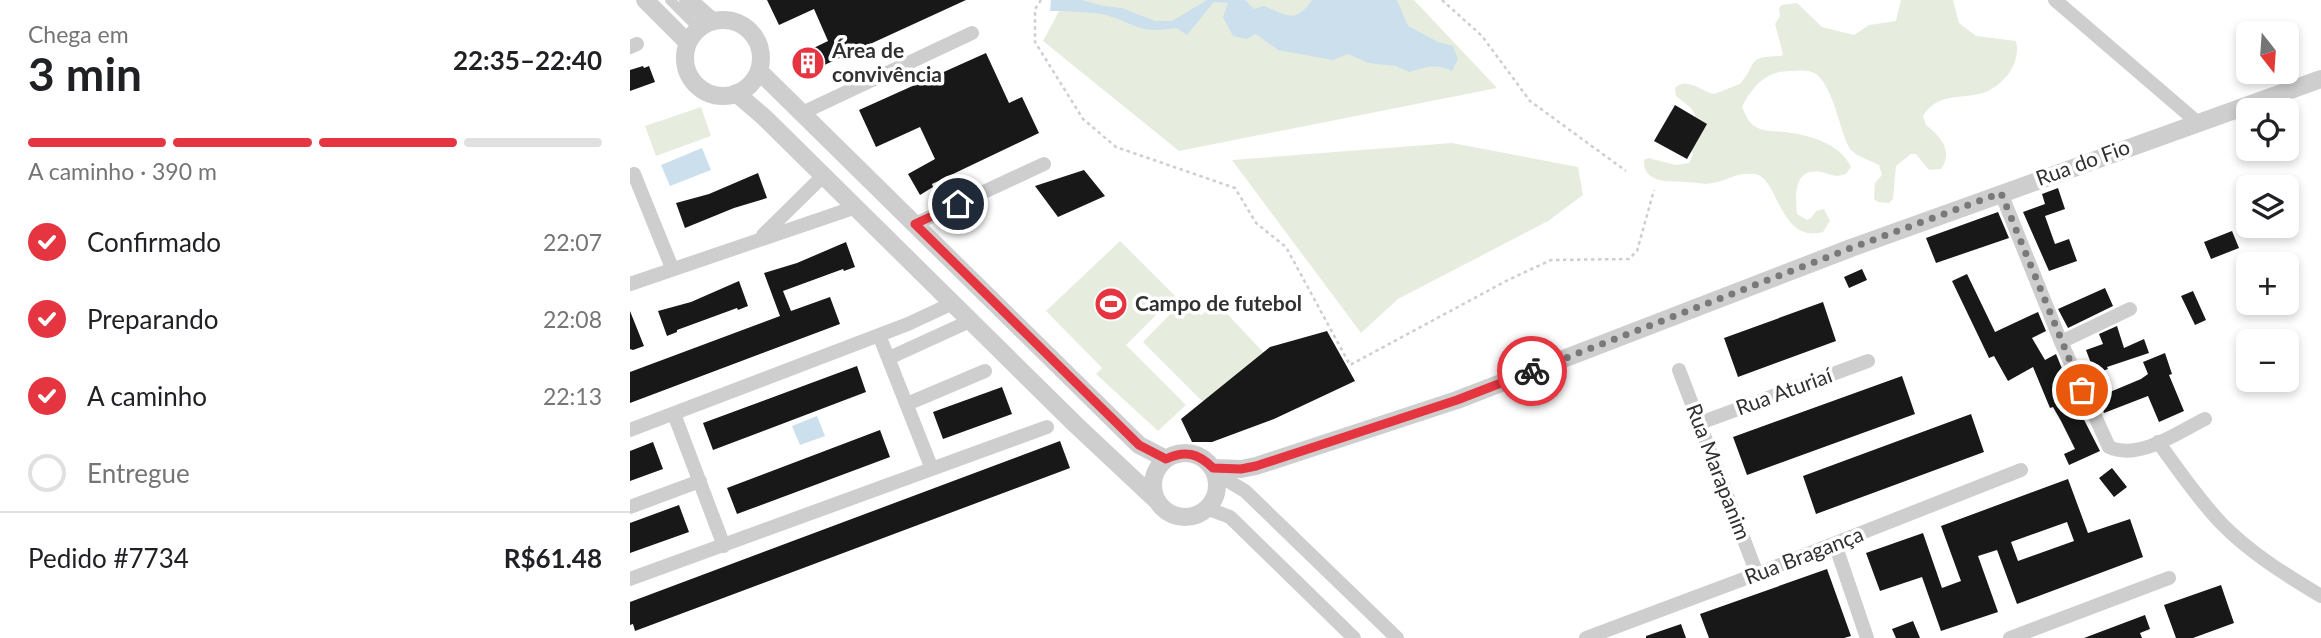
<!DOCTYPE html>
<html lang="pt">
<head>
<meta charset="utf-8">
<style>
  body { margin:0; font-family:Lato,sans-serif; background:#f6f6f6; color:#202124; height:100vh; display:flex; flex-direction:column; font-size:26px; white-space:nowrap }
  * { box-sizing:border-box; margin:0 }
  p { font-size:23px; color:#757577 }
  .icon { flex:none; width:38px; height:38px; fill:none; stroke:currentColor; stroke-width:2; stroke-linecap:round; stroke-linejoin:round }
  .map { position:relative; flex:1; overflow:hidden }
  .drawer { display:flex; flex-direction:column; background:#fff; width:630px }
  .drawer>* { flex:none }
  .needle { width:46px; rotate:163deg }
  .buttons { position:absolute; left:1606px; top:21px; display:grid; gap:14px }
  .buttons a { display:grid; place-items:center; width:63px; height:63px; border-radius:10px; background:#fff; box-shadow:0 4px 10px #0003; font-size:35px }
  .pin { position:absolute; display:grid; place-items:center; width:60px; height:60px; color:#fff; margin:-30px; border:4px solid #fff; border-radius:50%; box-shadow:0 2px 7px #0007 }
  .courier { position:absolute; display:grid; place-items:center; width:70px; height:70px; margin:-35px; border:5px solid #e53540; border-radius:50%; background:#fff; color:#222; box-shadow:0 2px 9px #0007 }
  .headline em { font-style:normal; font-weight:700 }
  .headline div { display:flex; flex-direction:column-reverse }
  .headline { display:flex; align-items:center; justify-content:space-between; height:119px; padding:0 28px }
  h1 { font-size:46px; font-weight:700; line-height:52px }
  .bar { display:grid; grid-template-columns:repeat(4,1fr); gap:10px 7px; align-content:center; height:84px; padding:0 28px }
  .bar i { height:9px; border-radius:5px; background:#e0e0e0 }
  .bar .current { background:#e53540 }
  .bar p { grid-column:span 4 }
  .line { display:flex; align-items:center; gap:18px; padding:0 28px; border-top:2px solid #e0e0e0 }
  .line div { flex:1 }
  ol { padding:0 28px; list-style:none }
  li { display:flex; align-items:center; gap:21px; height:77px }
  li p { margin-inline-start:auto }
  li .icon { padding:7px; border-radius:50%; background:#e53540; color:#fff; stroke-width:4 }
  li:last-child { color:#757577 }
  li i { width:38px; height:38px; border:4px solid #e0e0e0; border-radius:50% }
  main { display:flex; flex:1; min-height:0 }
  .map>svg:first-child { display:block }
  .green { fill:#e6eddf }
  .water { fill:#cbdfed }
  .building { fill:#181818; fill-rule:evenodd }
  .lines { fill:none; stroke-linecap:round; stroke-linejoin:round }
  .path { stroke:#cecece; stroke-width:2.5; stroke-dasharray:3.5 3.5; stroke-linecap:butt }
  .pedestrian { stroke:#cecece; stroke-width:10 }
  .minor { stroke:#cecece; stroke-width:14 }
  .tertiary { stroke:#cecece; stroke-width:18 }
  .done { stroke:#797979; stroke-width:7; stroke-dasharray:0 12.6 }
  .route { stroke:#e53540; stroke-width:9 }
  .labels { text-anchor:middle; stroke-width:7; stroke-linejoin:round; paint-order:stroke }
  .poi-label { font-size:21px; font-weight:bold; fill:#313131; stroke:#fff; text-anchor:start }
  .street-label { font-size:21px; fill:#313131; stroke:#fff }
</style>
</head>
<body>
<main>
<section class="drawer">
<div class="headline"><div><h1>3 min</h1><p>Chega em</p></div><em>22:35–22:40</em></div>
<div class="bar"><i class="current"></i><i class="current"></i><i class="current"></i><i></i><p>A caminho · 390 m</p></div>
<ol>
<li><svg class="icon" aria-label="check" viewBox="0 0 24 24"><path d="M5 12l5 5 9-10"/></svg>Confirmado<p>22:07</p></li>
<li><svg class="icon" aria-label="check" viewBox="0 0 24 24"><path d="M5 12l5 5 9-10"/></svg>Preparando<p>22:08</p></li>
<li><svg class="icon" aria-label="check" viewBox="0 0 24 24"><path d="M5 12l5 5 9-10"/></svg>A caminho<p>22:13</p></li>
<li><i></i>Entregue</li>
</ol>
<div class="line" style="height:91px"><div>Pedido #7734</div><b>R$61.48</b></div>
</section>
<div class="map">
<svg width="1691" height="638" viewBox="0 0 1691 638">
  <rect width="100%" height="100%" fill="#fff"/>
  <path class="green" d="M435 0H784L867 88 549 151 413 41Z
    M1271 0H1323L1329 23 1346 36 1386 41C1391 61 1377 82 1358 91 1335 101 1309 90 1293 116L1296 125C1310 136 1324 151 1311 169L1299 170 1286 154H1281L1266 166 1263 199 1259 203 1248 202 1244 199 1245 183 1252 175 1249 165 1227 155 1220 149C1209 131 1203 80 1182 72 1173 69 1159 71 1150 72 1132 75 1120 91 1112 107 1116 116 1119 124 1128 128 1136 132 1147 131 1156 132 1179 135 1211 144 1221 167L1216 174C1206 177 1204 176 1195 173 1164 165 1165 193 1167 214L1177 220 1181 218 1186 211 1194 209 1200 221 1193 232C1149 244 1149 178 1125 174 1106 172 1099 180 1083 183 1074 185 1064 182 1055 182 1039 181 1013 184 1014 160L1018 158 1046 165 1059 163 1063 155 1058 138 1064 122 1065 115 1061 108 1046 96 1045 88C1058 76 1071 92 1084 94L1110 84C1129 62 1115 57 1151 56L1153 54 1145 24 1150 16 1149 8 1152 5 1167 3 1192 27 1224 35 1239 25 1266 21Z
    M71 107 81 136 26 156 15 126Z
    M822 143 948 167 953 195 918 221 768 299 731 333 602 160Z
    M490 241 545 296 496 345 556 405 528 431 466 374 472 368 416 311Z
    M554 300 571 315 587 303 634 353 578 407 513 342Z"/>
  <path class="water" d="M421 0H451L474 6 492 8 525 21H542L577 0H615L624 9 634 6C658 16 665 24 682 0H767L778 26 808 42 823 46 828 59 822 71C805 63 795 67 779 72L766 66 738 63 718 54 703 60 648 50 626 34 617 39 603 36 593 17 598 3 584 2 557 35 546 28C508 34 509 25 476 15 465 12 433 11 420 11Z
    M72 148 81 170 40 186 31 165Z
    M187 416 195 436 170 445 162 426Z"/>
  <path class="building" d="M137 0H336L190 67 191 70 175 77 165 57 198 41 184 9 149 25Z
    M356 53 379 103 392 97 409 133 302 184 303 187 290 195 278 174 305 159 290 127 246 147 229 110Z
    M13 66 14 68 19 66 25 82 0 91V70Z
    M1045 105 1077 124 1057 159 1024 141Z
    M454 170 475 196 428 217 405 186Z
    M128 173 137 198 104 208 55 228 46 203 79 194Z
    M1428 188 1435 209 1415 216 1425 244 1439 239 1447 261 1419 271 1393 212 1415 204 1412 194Z
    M1368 212 1379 238 1306 263 1296 238Z
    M1602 231 1609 248 1581 259 1574 242Z
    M216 242 225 267 214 271 213 269 153 291 161 311 200 297 210 324 0 403V372L150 316 134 273 167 263Z
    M1232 269 1237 280 1219 288 1214 277Z
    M1337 274 1365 332 1408 312 1416 331 1402 338 1415 360 1426 354 1445 400 1446 399 1452 411 1450 412 1470 451 1439 465 1434 454 1445 449 1431 421 1423 407 1420 408 1403 367 1378 381 1364 356 1359 358 1322 281Z
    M109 281 118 306 108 310 107 308 47 330V332L37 336 28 311 61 302Z
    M1475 288 1483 306 1438 328 1428 309Z
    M1563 291 1576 320 1565 325 1551 296Z
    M1193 302 1206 341 1108 377 1094 338Z
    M0 311 14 346 3 350 0 349Z
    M1487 326 1494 348 1514 339 1519 353 1477 367 1478 369 1465 374 1456 350 1473 344 1469 334Z
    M697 331 725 381 644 419 582 442H562L551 419 640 347Z
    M1535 353 1542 374 1539 375 1554 411 1529 422 1518 396 1474 413 1468 397 1511 379 1518 374 1513 362Z
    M227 366 236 392 83 450 73 423Z
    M1272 376 1285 414 1117 475 1103 437Z
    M372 387 382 414 313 439 303 412Z
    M1341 414 1354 452 1186 514 1173 476Z
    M250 430 260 457 107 514 97 488Z
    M430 441 440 468 5 631 3 624 0 625V602Z
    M23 442 33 469 0 481V451Z
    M1482 468 1497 487 1484 497 1469 478Z
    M1438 479 1458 533 1500 519 1513 557 1387 604 1367 550 1348 556 1368 612 1311 631 1292 577 1250 591 1236 553 1293 533 1312 588 1331 581 1311 526ZM1437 522 1444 541 1388 561 1381 542Z
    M49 505 59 532 0 553V523Z
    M1197 569 1221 636 1214 638H1079L1070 614Z
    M1591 585 1604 623 1563 638H1546L1534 605Z
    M1515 615 1520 629 1510 633 1512 638H1454Z
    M1283 621 1290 638H1266L1262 629Z
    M1051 624 1056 638H1016V636Z"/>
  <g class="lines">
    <path class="path" d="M411 0 405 9V42L453 119 486 147 605 188 626 223 656 247 720 365 878 280 921 260 999 259 1007 251 1024 190
      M812 0 852 36 900 101 996 171"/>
    <path class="pedestrian" d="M40 0 69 29"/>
    <path class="minor" d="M1425 0 1567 122
      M0 47 7 44
      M172 113 342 33
      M0 176 4 174 42 268
      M1371 193 1431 342 1479 447C1509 461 1548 432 1575 419
      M285 224 414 164
      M133 235 194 175
      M0 284 226 207
      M249 335 302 469
      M1431 342 1500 309
      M259 358 340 321
      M1049 370 1127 574
      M277 404 355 371
      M44 414 94 546
      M1070 423 1238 361
      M0 430 278 324 323 303
      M1528 442C1548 469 1568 499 1591 523 1620 553 1656 575 1691 596
      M585 473 615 491 767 638
      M0 507 70 481
      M576 508 600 517 724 638
      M1205 544 1237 638
      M0 579 417 427
      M956 638 1127 574 1391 470
      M1380 638 1539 578"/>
    <path class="tertiary" d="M15 0 58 43
      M58 0 82 21
      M55 58a38 38 0 1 1 76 0a38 38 0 1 1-76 0Z
      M129 71 509 445 536 459
      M106 93 135 118 446 425 527 501
      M523 485a32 32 0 1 1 64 0a32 32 0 1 1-64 0Z
      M583 468 611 469 626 466 827 400 1221 248 1691 79"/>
  </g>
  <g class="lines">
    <path class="done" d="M902 371 1221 248 1371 193 1452 390"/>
    <path class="route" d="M328 204 285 224 509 445 536 459C555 450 568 453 583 468L611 469 626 466 827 400 902 371"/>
  </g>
  <defs>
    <symbol id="building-disc" viewBox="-11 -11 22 22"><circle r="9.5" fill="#e53540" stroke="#fff"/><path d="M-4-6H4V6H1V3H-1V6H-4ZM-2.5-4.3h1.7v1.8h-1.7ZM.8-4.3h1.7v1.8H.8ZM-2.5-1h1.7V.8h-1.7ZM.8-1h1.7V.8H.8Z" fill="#fff"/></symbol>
    <symbol id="stadium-disc" viewBox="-11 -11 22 22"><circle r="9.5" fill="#e53540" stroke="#fff"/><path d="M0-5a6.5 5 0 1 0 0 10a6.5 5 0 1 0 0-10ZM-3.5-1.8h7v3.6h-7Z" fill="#fff"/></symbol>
  </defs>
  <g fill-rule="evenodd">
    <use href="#building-disc" x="159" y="44" width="38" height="38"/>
    <use href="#stadium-disc" x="462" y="285" width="38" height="38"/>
  </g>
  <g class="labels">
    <g class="poi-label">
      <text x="202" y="58">Área de<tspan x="202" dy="24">convivência</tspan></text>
      <text x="505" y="311">Campo de futebol</text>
    </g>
    <g class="street-label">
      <text transform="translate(1453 163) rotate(-20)" y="7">Rua do Fio</text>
      <text transform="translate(1154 392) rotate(-20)" y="7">Rua Aturiaí</text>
      <text transform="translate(1088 472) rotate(69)" y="7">Rua Marapanim</text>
      <text transform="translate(1174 556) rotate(-21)" y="7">Rua Bragança</text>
    </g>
  </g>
</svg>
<div class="buttons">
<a><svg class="needle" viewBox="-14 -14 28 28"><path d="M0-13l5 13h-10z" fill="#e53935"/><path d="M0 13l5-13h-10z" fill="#757577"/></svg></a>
<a><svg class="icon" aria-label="locate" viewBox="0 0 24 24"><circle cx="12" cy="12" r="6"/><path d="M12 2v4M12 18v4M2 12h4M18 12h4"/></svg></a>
<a><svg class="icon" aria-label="layers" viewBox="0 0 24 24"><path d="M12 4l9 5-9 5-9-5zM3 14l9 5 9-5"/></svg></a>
<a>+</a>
<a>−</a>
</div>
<div class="pin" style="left:1452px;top:390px;background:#ea580c"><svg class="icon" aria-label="bag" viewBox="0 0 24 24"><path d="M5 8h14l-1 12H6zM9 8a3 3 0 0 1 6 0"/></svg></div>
<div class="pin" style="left:328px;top:204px;background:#1f2937"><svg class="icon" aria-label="home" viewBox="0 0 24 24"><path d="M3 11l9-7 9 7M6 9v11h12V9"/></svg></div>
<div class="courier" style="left:902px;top:371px"><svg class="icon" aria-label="bike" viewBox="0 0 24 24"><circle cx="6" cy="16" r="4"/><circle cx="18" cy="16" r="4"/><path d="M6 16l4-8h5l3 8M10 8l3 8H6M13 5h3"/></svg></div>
</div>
</main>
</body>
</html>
